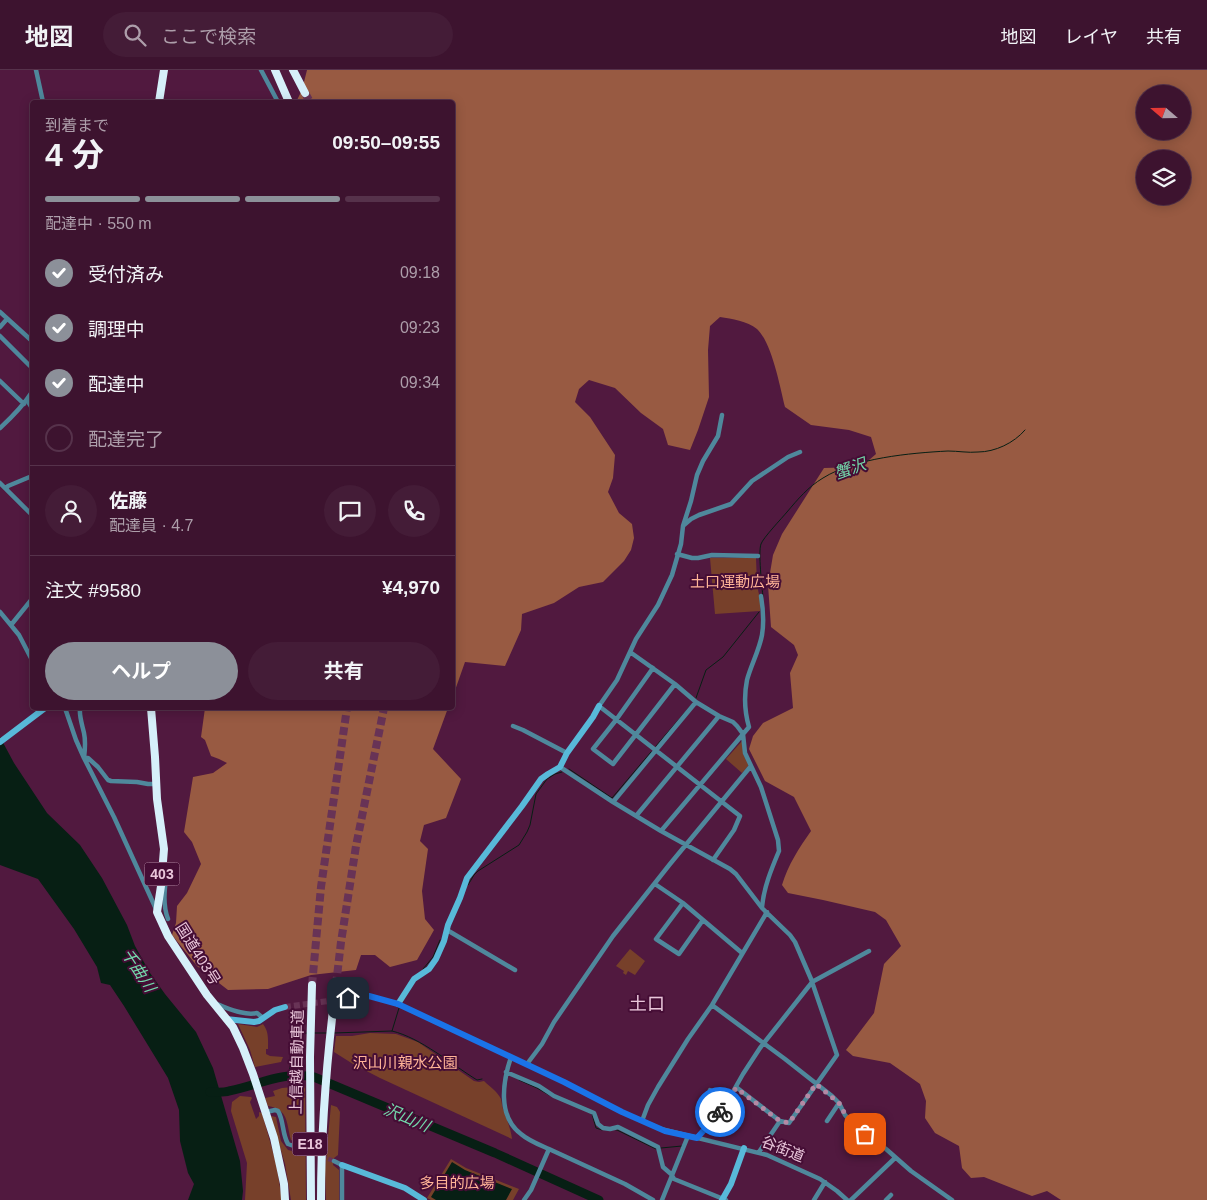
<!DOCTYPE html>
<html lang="ja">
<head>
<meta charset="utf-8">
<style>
  body { margin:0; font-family:Helvetica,"Noto Sans JP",sans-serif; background:#441c37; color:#f1f3f6; height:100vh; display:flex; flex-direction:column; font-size:19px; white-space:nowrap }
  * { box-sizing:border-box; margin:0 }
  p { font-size:16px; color:#ad9eaa }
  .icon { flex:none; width:28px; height:28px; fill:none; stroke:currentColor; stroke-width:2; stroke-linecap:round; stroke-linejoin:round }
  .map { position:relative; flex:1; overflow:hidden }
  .side { position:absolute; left:30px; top:30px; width:425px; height:610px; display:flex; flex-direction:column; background:#3d132f; border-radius:5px; box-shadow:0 2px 12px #0003,0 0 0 1px #56324b }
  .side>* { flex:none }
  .needle { width:32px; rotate:290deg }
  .tools { position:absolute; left:1136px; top:15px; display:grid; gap:10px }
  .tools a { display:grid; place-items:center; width:55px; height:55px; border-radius:50%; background:#3d132f; box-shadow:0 2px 12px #0003,0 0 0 1px #56324b; font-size:25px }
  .pin { position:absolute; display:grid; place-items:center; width:42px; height:42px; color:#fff; margin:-21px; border-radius:10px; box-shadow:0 2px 8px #0006 }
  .courier { position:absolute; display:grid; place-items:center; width:50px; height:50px; margin:-25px; border:4px solid #1a73e8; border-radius:50%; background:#fff; color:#222; box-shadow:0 1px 6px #0007 }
  .overview em { font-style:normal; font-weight:700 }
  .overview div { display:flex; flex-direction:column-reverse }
  .overview { display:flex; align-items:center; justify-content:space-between; height:85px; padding:0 15px }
  h1 { font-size:32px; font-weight:700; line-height:38px }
  .bar { display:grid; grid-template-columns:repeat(4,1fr); gap:8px 5px; align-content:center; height:60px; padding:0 15px }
  .bar i { height:6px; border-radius:4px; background:#56324b }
  .bar .active { background:#8c9099 }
  .bar p { grid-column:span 4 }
  .line { display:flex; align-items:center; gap:12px; padding:0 15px; border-top:1px solid #56324b }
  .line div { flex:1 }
  .round { display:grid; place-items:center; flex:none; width:52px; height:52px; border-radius:26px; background:#441c37 }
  ol { padding:0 15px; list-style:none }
  li { display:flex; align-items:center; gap:15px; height:55px }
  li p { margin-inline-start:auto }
  li .icon { padding:5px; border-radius:50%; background:#8c9099; color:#fff; stroke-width:4 }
  li:last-child { color:#ad9eaa }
  li i { width:28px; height:28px; border:2px solid #56324b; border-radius:50% }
  .primary-button { display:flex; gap:10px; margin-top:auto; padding:10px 15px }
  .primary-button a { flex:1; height:58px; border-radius:30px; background:#8c9099; color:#fff; font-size:20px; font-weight:700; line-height:58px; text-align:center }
  .primary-button a+a { background:#441c37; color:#f1f3f6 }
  header { display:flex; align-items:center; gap:30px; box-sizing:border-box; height:70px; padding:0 25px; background:#3d132f; border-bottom:1px solid #56324b }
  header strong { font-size:24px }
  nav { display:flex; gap:28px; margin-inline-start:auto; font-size:18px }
  .search { width:350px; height:45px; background:#441c37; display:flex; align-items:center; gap:12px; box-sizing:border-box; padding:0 18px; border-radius:28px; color:#ad9eaa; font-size:19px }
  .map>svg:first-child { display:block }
  .green { fill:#77402a }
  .forest { fill:#985a42; fill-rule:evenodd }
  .water { fill:#071f14 }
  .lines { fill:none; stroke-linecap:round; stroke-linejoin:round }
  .stream { stroke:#071f14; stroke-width:1 }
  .river { stroke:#071f14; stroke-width:9 }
  .street-tunnel { stroke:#683356; stroke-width:4.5; stroke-dasharray:4.5 2; stroke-linecap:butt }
  .secondary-tunnel { stroke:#683356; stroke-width:6; stroke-dasharray:6 3; stroke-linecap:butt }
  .highway-tunnel { stroke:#683356; stroke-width:8; stroke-dasharray:8 4; stroke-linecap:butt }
  .street { stroke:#4f889c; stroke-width:4.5 }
  .secondary { stroke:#58b9d9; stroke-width:6 }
  .highway { stroke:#d6f0fa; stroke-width:8 }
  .done { stroke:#b489a4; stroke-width:5; stroke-dasharray:0 9 }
  .route { stroke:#1a73e8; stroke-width:6 }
  .labels { text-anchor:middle; stroke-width:4; stroke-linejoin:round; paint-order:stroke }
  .shield { fill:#450d35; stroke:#b88ea8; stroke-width:1 }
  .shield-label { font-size:14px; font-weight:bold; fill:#e9c6da }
  .park-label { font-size:15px; fill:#ffb497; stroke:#450d35 }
  .street-label { font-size:15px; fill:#e9c6da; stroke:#450d35 }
  .water-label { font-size:16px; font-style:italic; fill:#73daab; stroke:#450d35 }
  .quarter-label { font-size:18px; fill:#e9c6da; stroke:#450d35 }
</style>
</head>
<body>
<header>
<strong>地図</strong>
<div class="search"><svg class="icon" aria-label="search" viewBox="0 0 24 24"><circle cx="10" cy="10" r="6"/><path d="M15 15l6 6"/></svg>ここで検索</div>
<nav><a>地図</a><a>レイヤ</a><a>共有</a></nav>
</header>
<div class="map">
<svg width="1207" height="1130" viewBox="0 0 1207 1130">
  <rect width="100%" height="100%" fill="#51193f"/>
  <path class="green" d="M710 488H756L757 515 761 534 760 541 715 544Z
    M742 671H743V684L749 695 742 703 726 689Z
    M630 879 645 891 635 905 628 901 626 905 623 903 624 901 616 896Z
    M238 954 257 957 263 954C269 962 268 969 268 979H266V984L270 986 283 987 281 992 255 997 250 980Z
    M370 963 396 964 418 972 474 1011 479 1012 484 1011C489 1016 498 1022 501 1029 502 1033 502 1038 504 1041 507 1051 511 1059 512 1069L380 1008 353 994 334 982 336 966H352Z
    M305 1016 306 1130H291L285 1094 271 1046 276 1047 281 1071 288 1080 301 1083V1075L291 1070C286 1052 289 1040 268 1036L265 1028 275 1026 273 1021 282 1018Z
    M240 1026 251 1027 252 1028 250 1032 256 1049 259 1046V1042L262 1043 276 1093 282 1130H245L247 1093 231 1041 232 1032Z
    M331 1035 337 1037 340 1042 338 1085 334 1088 333 1095 339 1100V1130H326L325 1099Z
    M451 1089 466 1098 519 1119 513 1130H431L427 1128Z"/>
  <path class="forest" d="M307 0H1207V1130H1061L1047 1121 1032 1126 984 1107 971 1108 962 1098 959 1076 935 1063 925 1048 926 1031 920 1014 890 993 853 986 846 980 874 943 884 894 901 876 886 850 875 842 823 830 788 823 782 815C788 795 799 778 811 761L794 727 765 711 749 679 753 666 763 653 793 638 790 603 798 585 794 575 771 557 768 515 773 485 782 464 824 398 861 397 876 384 871 367 849 360 811 355 785 337C780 317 772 273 757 259 747 251 732 249 720 247L710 256 708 280 709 327 698 360 690 380 668 375 663 359 641 343 615 318 589 310 579 319 575 332 590 347 615 385 613 408 608 422 619 443 632 454 634 468 631 480 624 491 603 512 579 517 554 533 522 544 521 560 505 596 465 592 453 626 452 32H296L302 20ZM1145 24H1182V61H1145ZM1145 89H1182V126H1145Z
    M205 638H448L433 679 461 709 446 748 424 755 420 771 428 779 422 821 425 849 434 860 417 890 390 897 375 885H361L356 900 311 905 268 919 228 920 197 896 172 865 176 853 177 836 187 823 201 794 192 772 184 762 193 707 213 703 227 693 219 689 211 686 205 670 201 667Z"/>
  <path class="water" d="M0 667 14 693 47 743 80 775 102 808 127 855 135 876 150 903 165 924 196 962 213 998 240 1091 243 1121 242 1130H188L194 1114 188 1103 180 1071 179 1040 168 1008 124 936 110 915 101 913 97 897 74 859 38 809 0 795Z
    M452 1092 465 1100 512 1119 506 1130H436L431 1127Z"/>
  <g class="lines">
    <path class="stream" d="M763 527C762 517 758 482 761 474 763 468 782 448 787 442 798 429 808 417 823 408 855 388 910 383 948 381 958 381 968 383 978 382 995 382 1014 373 1025 360
      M696 628 706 600 723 587 759 542
      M656 676 693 633
      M569 699 612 728 651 682
      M468 815 474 805 478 801 519 775 527 762 530 755 536 724 547 709 555 704 562 702
      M423 899 433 887 440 870
      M392 961 399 938
      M314 963H328
      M334 963 392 961C421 968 451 994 477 1010L482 1009
      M291 987 292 974 291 964 308 963
      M289 1005 290 996
      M519 1010 537 1018 549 1025
      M592 1044 596 1058 602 1060
      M616 1060H617L656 1079
      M661 1078 682 1076"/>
    <path class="river" d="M210 1022C216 1022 223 1023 229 1021 259 1015 282 1001 314 1007L495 1083 599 1130"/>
    <path class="street-tunnel" d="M310 1082 334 1091"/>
    <path class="secondary-tunnel" d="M285 937 343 929"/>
    <path class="highway-tunnel" d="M305 23 310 32
      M312 915 321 817 347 638
      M336 915 341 872 356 776 384 638"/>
    <path class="street" d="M36 0 43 32
      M261 0 278 32
      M0 242 32 271
      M0 257 7 249
      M0 266 30 296
      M0 311 24 334
      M27 330 32 338
      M0 358C12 347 23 336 32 322
      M0 413 32 445
      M6 419 8 416 32 406
      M684 455 691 449 699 445 731 434 752 411 788 387 800 382
      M677 484 692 488H698L712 485 758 486
      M0 542 19 565 32 590
      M11 555 32 529
      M630 582 675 614 696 632 719 646 733 652 737 656 743 664 745 683 761 717 778 770 779 781C771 800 764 817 762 837
      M653 598 616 650 593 679 613 694 675 614
      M65 638 76 670 84 688 114 747 156 839
      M80 638C79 646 82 654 84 663 86 672 85 679 84 688H88L98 697 108 710 111 711 137 712 148 714H156
      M513 656 523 660 567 683
      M560 697 613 732 661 761 730 799 736 804 762 838 790 865 795 872 811 909 837 985 789 1053 780 1051 736 1017
      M613 732 696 632
      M636 746 719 646
      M661 761 749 657C745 643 744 625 747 610 751 595 759 581 762 565 764 553 763 538 761 526
      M713 790 734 760 740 746 599 636 617 610 636 569 658 535 672 505 681 474 683 456 691 431 697 405 703 391 718 366 722 345
      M163 793 166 796 167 800C165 817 162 833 168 849
      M655 814 683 833 742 883
      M683 833 656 869 679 884 703 850
      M447 860 515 900
      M343 929 369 926 398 934 564 1012 622 1042 661 1059 767 1085 820 1109 837 1121 847 1130
      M216 934C228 938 244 946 257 943L263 948
      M712 935 785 989 832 1026 839 1033 845 1045 852 1053 886 1079 911 1101 952 1130
      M511 987C503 1011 497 1046 521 1064 529 1071 540 1075 549 1079L531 1120 524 1130
      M527 994 542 974 554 952 613 866 670 794 751 696
      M506 1002 539 1016 554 1026 594 1043 598 1054 603 1058 610 1059 618 1057 658 1077 663 1097 671 1104 674 1109 726 1130
      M710 1020 728 1032
      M266 1042 275 1040 278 1041C284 1051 282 1064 288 1074L305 1080
      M642 1051 648 1035 658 1017 688 969 712 935 767 842
      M827 1051 839 1033
      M697 1067 714 1050 726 1034 743 1004 760 978 809 916 812 912 869 881
      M549 1079 625 1114 653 1130
      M759 1082 780 1051
      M334 1091 342 1095V1130
      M662 1130 688 1066
      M814 1130 825 1112
      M851 1130 895 1088
      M886 1130 891 1125"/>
    <path class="secondary" d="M0 672 45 638
      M398 934 414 909 429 899 436 889 444 871 448 855 460 828 467 808 522 736 541 709 548 704 560 697 567 683 593 647 599 636
      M226 949 254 952 259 951 275 940 285 937
      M342 1095 405 1118 424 1130
      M722 1130 731 1114 744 1078"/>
    <path class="highway" d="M275 0 289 32
      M293 0 305 23
      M159 32 164 0
      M151 638 155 687 157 729 164 779 161 816 157 842 168 866 207 925 233 957 243 978 253 1004 274 1068 284 1114 285 1130
      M311 1130 310 987 312 915
      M321 1130C321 1058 327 986 336 915"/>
  </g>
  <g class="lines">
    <path class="done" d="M720 1042 726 1034 736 1018 780 1051 789 1053 816 1014 839 1033 845 1044 852 1053 865 1064"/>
    <path class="route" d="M348 928 369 926 398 934 564 1012 622 1042 665 1061 697 1068 720 1042"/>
  </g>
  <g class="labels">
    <g class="shield">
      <rect x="144.5" y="792.5" width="35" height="23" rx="4"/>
      <rect x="292.5" y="1062.5" width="35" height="23" rx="4"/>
    </g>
    <g class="shield-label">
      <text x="162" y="809">403</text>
      <text x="310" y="1079">E18</text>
    </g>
    <g class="park-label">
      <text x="735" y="517">土口運動広場</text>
      <text x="405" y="998">沢山川親水公園</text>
      <text x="457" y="1118">多目的広場</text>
    </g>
    <g class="street-label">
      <text transform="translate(198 884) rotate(58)" y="5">国道403号</text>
      <text transform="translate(297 992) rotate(-89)" y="5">上信越自動車道</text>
      <text transform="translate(783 1079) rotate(22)" y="5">谷街道</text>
    </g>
    <g class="water-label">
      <text transform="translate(850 398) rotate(-19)" y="6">蟹沢</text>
      <text transform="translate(139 900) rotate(57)" y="6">千曲川</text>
      <text transform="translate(407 1047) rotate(23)" y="6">沢山川</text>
    </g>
    <g class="quarter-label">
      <text x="647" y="940">土口</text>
    </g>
  </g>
</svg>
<div class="tools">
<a><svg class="needle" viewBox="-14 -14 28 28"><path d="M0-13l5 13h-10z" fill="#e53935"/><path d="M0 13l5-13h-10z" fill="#ad9eaa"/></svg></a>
<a><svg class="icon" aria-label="layers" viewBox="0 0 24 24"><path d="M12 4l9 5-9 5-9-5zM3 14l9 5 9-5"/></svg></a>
</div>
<div class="pin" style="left:865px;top:1064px;background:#ea580c"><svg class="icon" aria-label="bag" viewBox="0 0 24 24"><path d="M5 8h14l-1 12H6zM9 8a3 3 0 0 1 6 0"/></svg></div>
<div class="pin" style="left:348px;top:928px;background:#1f2937"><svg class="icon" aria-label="home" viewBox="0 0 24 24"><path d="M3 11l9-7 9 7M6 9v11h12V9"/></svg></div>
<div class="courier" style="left:720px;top:1042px"><svg class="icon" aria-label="bike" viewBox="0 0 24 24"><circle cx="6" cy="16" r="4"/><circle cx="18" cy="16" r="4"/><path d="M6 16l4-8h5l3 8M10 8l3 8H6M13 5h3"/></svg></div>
<section class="side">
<div class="overview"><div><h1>4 分</h1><p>到着まで</p></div><em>09:50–09:55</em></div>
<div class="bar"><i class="active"></i><i class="active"></i><i class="active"></i><i></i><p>配達中 · 550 m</p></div>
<ol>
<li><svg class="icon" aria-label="check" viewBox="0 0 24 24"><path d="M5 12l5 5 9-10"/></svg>受付済み<p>09:18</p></li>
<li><svg class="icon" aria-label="check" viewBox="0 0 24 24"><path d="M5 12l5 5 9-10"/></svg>調理中<p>09:23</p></li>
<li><svg class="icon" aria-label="check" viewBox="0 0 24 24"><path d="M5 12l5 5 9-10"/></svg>配達中<p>09:34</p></li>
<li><i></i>配達完了</li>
</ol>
<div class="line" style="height:90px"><a class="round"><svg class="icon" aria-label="person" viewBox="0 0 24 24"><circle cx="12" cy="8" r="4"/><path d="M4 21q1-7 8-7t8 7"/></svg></a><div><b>佐藤</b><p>配達員 · 4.7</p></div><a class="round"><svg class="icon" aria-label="chat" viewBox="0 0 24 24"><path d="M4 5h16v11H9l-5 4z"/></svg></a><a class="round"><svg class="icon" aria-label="phone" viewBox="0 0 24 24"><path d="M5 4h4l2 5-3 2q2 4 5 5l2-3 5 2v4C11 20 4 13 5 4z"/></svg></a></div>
<div class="line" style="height:65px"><div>注文 #9580</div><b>¥4,970</b></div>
<div class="primary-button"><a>ヘルプ</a><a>共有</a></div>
</section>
</div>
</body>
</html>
